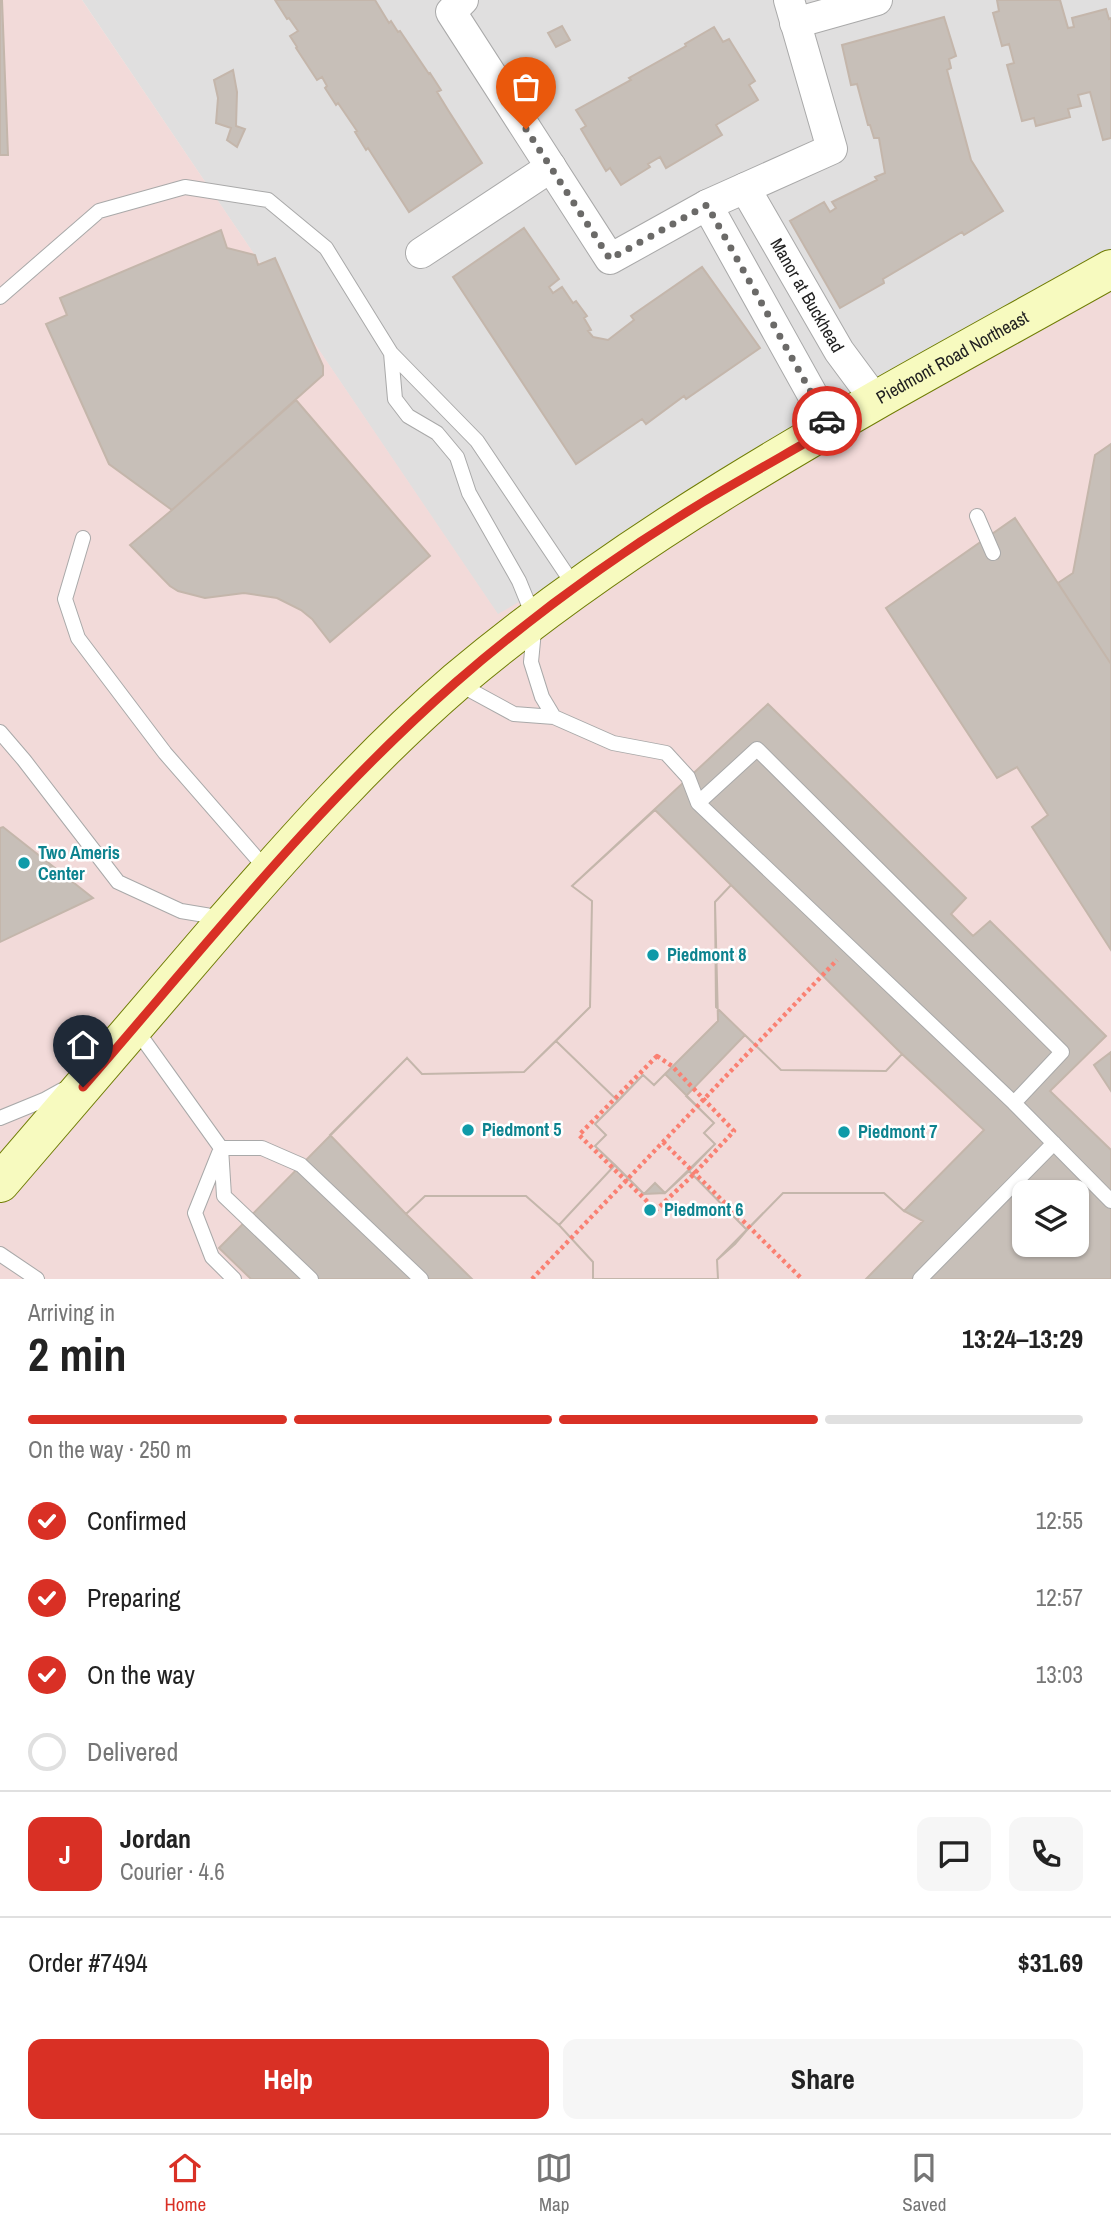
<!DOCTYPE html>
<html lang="en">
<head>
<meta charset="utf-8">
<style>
  body { margin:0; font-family:"Archivo Narrow",sans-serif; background:#f6f6f6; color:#222; height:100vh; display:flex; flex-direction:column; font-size:26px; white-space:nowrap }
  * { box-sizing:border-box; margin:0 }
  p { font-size:23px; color:#767676 }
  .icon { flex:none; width:38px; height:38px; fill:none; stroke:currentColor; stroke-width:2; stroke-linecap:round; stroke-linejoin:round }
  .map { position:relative; height:1279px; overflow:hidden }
  .drawer { display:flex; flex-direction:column; background:#fff; flex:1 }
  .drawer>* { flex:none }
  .buttons { position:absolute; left:1012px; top:1180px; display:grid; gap:14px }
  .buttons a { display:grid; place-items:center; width:77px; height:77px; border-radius:14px; background:#fff; box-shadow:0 2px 5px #0004; font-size:35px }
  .pin { position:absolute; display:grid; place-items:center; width:60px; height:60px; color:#fff; margin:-72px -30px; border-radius:50% 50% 50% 0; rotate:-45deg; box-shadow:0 0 7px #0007 }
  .pin .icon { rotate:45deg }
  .courier { position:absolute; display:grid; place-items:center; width:70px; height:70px; margin:-35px; border:5px solid #d93025; border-radius:50%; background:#fff; color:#222; box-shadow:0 2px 9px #0007 }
  .headline em { font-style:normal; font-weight:800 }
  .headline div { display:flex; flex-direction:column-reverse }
  .headline { display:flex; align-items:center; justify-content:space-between; height:119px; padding:0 28px }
  h1 { font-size:46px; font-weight:800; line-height:52px }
  .bar { display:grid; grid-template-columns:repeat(4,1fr); gap:10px 7px; align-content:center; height:84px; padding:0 28px }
  .bar i { height:9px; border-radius:5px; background:#e0e0e0 }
  .bar .current { background:#d93025 }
  .bar p { grid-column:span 4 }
  .line { display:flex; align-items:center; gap:18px; padding:0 28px; border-top:2px solid #e0e0e0 }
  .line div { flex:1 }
  .round { display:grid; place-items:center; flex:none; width:74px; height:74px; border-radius:14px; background:#f6f6f6 }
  ol { padding:0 28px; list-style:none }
  li { display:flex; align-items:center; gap:21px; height:77px }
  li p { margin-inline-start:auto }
  li .icon { padding:7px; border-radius:50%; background:#d93025; color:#fff; stroke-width:4 }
  li:last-child { color:#767676 }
  li i { width:38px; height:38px; border:4px solid #e0e0e0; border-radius:50% }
  .primary-button { display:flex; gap:14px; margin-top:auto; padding:14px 28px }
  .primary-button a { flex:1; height:80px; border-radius:14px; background:#d93025; color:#fff; font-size:28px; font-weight:800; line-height:80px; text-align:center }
  .primary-button a+a { background:#f6f6f6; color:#222 }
  .menu { display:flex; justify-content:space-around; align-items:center; height:98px; border-top:2px solid #e0e0e0; background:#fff; font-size:19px; color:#767676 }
  .menu a { display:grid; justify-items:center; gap:4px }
  .menu .current { color:#d93025 }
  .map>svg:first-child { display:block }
  .residential { fill:#e0dfdf }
  .commercial { fill:#f2dad9; fill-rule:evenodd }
  .building { fill:#c7bfb8; stroke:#c4b6ab; stroke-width:2; fill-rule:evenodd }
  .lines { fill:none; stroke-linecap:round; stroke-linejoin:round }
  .service-casing { stroke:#a9a9a9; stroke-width:16 }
  .minor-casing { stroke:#a9a9a9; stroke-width:32 }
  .secondary-casing { stroke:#707d05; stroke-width:40 }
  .path { stroke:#fa8072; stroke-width:4.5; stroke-dasharray:3.5 3.5; stroke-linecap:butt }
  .service { stroke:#fff; stroke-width:14 }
  .minor { stroke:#fff; stroke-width:30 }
  .secondary { stroke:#f7fabf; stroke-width:38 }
  .done { stroke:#6b6a68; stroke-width:7; stroke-dasharray:0 12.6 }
  .route { stroke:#d93025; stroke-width:9 }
  .culture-dot { fill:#0f9aa8; stroke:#fff; stroke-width:2.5 }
  .labels { text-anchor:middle; stroke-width:5; stroke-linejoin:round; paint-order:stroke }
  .street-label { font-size:18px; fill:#222; stroke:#fff }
  .culture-label { font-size:18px; font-weight:bold; fill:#0d838f; stroke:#fff; text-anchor:start }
</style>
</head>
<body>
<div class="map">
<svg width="1111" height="1279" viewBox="0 0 1111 1279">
  <rect width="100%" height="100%" fill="#f2efe9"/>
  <path class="residential" d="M82 0H1111V267L498 615Z"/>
  <path class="commercial" d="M0 0H82L498 614 1111 267V1279H0ZM1024 1192H1076V1244H1024Z"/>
  <path class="building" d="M0 0H2L8 155H0Z
    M275 0H375L389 23 391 21 398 32 400 31 429 74 430 73 441 90 437 92 448 110 482 163 409 212 368 148 366 150 355 132 357 131 338 103 336 105 325 88 327 86 322 77 317 80 296 48 297 47 290 36 298 31 289 18 287 19Z
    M997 0H1060L1068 28 1074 27 1072 18 1106 9 1109 19 1111 18V138L1103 140 1090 92 1078 95 1081 106 1068 109 1070 117 1036 126 1034 118 1022 121 1007 65 1014 63 1009 44 1002 46 993 13 999 11Z
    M944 17 956 56 949 59 951 68 947 70 971 160 1003 211 964 235 962 232 883 279 884 283 840 308 790 221 824 202 830 212 836 208 832 202 877 180 875 177 885 173 879 138H874L870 125H868L857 84 851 85 842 45Z
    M562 26 570 40 556 47 548 33Z
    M714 27 723 42 729 39 755 81 749 85 758 100 716 125 722 135 666 168 660 157 648 164 650 167 621 185 610 168 606 171 581 129 586 126 576 110 631 80 629 78 686 46 685 44Z
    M233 70 237 92 236 126 245 129 237 147 227 140 231 128 216 123 218 98 214 80Z
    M524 228 559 279 549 287 553 293 562 287 573 303 576 301 587 316 584 318 591 330 588 331 593 337 608 340 634 320 631 316 702 267 760 348 686 399 684 396 646 424 642 419 576 464 453 277Z
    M221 230 227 248 255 255 258 265 275 258 323 366V375L172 510 109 464 46 324 67 315 60 298Z
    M296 400 430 556 330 642 312 619 301 610 277 598 244 593 205 598 178 591 170 586 130 545 172 510Z
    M1111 444V664L1058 583 1073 573 1095 455Z
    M1015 518 1111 664V950L1032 827 1048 815 1017 767 997 778 886 608Z
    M768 704 966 898 951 914 973 936 990 921 1106 1036 1050 1091 1111 1150V1279H866L923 1221 904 1211 884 1193H783L717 1260 718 1279H593V1262L559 1225 526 1196H425L406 1214 472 1279H251L219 1248 407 1058 422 1074 524 1072 590 1007 592 901 572 886ZM731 885 902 1054 886 1071 781 1070 716 1007 715 902ZM665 1074 714 1123 704 1133 715 1144 665 1193 655 1183 644 1194 595 1146 606 1135 595 1124 643 1075 654 1085ZM1024 1192H1076V1244H1024Z
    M655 810 731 885 715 902 718 1021 654 1085 643 1075 618 1101 556 1041 590 1007 592 901 572 886Z
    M3 827 93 898 0 942V828Z
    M745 1035 781 1070 886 1071 902 1054 984 1130 904 1211 884 1193H783L747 1230 689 1171 715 1144 704 1133 714 1123 686 1096Z
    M556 1041 618 1101 595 1124 606 1135 595 1146 615 1165 559 1225 526 1196H425L406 1214 330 1135 407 1058 422 1074 524 1072Z
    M1111 1052V1091L1094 1065Z
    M615 1165 644 1194 665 1193 689 1171 747 1230 735 1244 717 1260 718 1279H593V1262L559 1225Z"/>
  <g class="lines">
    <defs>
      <path id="service" d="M0 297 99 211 185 187 268 200 326 248 391 353 477 441 575 587
        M391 353 395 399 408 416 437 433 457 457 469 493 519 581 535 620 531 662 542 697 554 717
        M977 516 993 553
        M83 538 65 599 78 638 165 753 267 870
        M457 683 514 714 554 717 613 743 666 753 688 777 698 803 757 749 1062 1052 1014 1103 698 803
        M0 732 24 760 118 882 181 911 223 918
        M135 1028 221 1148 224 1196 311 1279
        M1014 1103 1111 1201
        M0 1118 44 1100 62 1090
        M221 1148H262L301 1165 421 1279
        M219 1153 195 1213 212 1257 234 1279
        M0 1254 37 1279
        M920 1279 1054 1143"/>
      <g id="minor">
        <path d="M463 0 451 12 610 259 707 205 832 149 789 0"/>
        <path d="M795 23 877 0"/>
        <path id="s1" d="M745 188 839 351 876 401"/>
        <path d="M707 205 831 428"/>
        <path d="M421 253 551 167"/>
      </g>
      <g id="secondary">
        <path id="s2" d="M0 1183C73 1098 146 1013 219 928 294 842 370 756 457 681 655 514 887 395 1111 269"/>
      </g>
    </defs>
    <use href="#service" class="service-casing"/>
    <use href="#minor" class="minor-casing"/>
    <use href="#secondary" class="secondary-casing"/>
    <path class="path" d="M657 1056 672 1066 734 1131 693 1175 656 1210 579 1135Z
      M663 1142 802 1279
      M532 1279 837 960"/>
    <use href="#service" class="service"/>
    <use href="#minor" class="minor"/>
    <use href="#secondary" class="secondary"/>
  </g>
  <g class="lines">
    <path class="done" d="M526 129 610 259 707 205 827 421"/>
    <path class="route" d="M83 1087C203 949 317 804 455 683 532 616 616 555 703 502 745 477 788 453 831 428L827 421"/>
  </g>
  <g class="culture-dot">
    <circle cx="24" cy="863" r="7"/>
    <circle cx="653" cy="955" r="7"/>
    <circle cx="468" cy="1130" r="7"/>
    <circle cx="844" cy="1132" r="7"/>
    <circle cx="650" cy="1210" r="7"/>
  </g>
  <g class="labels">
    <g class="street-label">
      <text dy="6" stroke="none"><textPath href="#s1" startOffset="124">Manor at Buckhead</textPath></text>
      <text dy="6" stroke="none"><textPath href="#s2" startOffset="1272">Piedmont Road Northeast</textPath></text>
    </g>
    <g class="culture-label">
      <text x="38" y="859">Two Ameris<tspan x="38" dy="21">Center</tspan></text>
      <text x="667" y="961">Piedmont 8</text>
      <text x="482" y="1136">Piedmont 5</text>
      <text x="858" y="1138">Piedmont 7</text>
      <text x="664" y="1216">Piedmont 6</text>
    </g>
  </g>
</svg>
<div class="buttons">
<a><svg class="icon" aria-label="layers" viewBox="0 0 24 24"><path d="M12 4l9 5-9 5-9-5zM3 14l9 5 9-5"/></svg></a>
</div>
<div class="pin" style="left:526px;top:129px;background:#ea580c"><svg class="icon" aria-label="bag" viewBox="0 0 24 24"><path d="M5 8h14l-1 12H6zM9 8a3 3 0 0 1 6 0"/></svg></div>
<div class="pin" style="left:83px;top:1087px;background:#1f2937"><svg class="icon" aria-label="home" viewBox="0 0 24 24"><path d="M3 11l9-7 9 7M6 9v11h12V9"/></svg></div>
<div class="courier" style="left:827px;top:421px"><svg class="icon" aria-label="car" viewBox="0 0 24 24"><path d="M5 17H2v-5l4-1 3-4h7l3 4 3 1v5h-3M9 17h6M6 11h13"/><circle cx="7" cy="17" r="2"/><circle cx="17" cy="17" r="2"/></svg></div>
</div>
<section class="drawer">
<div class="headline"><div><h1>2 min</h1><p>Arriving in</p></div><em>13:24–13:29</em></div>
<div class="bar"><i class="current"></i><i class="current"></i><i class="current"></i><i></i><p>On the way · 250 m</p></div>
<ol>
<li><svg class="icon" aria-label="check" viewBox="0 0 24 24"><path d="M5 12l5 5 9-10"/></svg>Confirmed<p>12:55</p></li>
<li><svg class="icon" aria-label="check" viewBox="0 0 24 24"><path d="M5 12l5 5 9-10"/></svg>Preparing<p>12:57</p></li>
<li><svg class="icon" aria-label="check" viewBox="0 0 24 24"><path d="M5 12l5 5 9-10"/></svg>On the way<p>13:03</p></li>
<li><i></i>Delivered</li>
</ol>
<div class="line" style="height:126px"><b class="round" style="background:#d93025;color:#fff">J</b><div><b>Jordan</b><p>Courier · 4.6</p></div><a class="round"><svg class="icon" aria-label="chat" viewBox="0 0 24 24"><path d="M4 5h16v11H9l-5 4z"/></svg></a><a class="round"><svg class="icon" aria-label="phone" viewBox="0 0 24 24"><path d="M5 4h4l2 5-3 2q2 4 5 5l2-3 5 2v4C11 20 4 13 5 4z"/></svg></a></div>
<div class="line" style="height:91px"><div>Order #7494</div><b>$31.69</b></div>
<div class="primary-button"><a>Help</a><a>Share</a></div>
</section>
<nav class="menu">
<a class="current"><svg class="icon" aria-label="home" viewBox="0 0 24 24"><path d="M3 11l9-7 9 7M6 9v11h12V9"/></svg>Home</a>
<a><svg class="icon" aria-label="map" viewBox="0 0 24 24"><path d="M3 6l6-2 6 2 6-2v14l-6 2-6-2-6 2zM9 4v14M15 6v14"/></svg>Map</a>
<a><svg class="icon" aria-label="saved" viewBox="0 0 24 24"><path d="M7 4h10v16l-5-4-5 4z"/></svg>Saved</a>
</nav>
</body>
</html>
